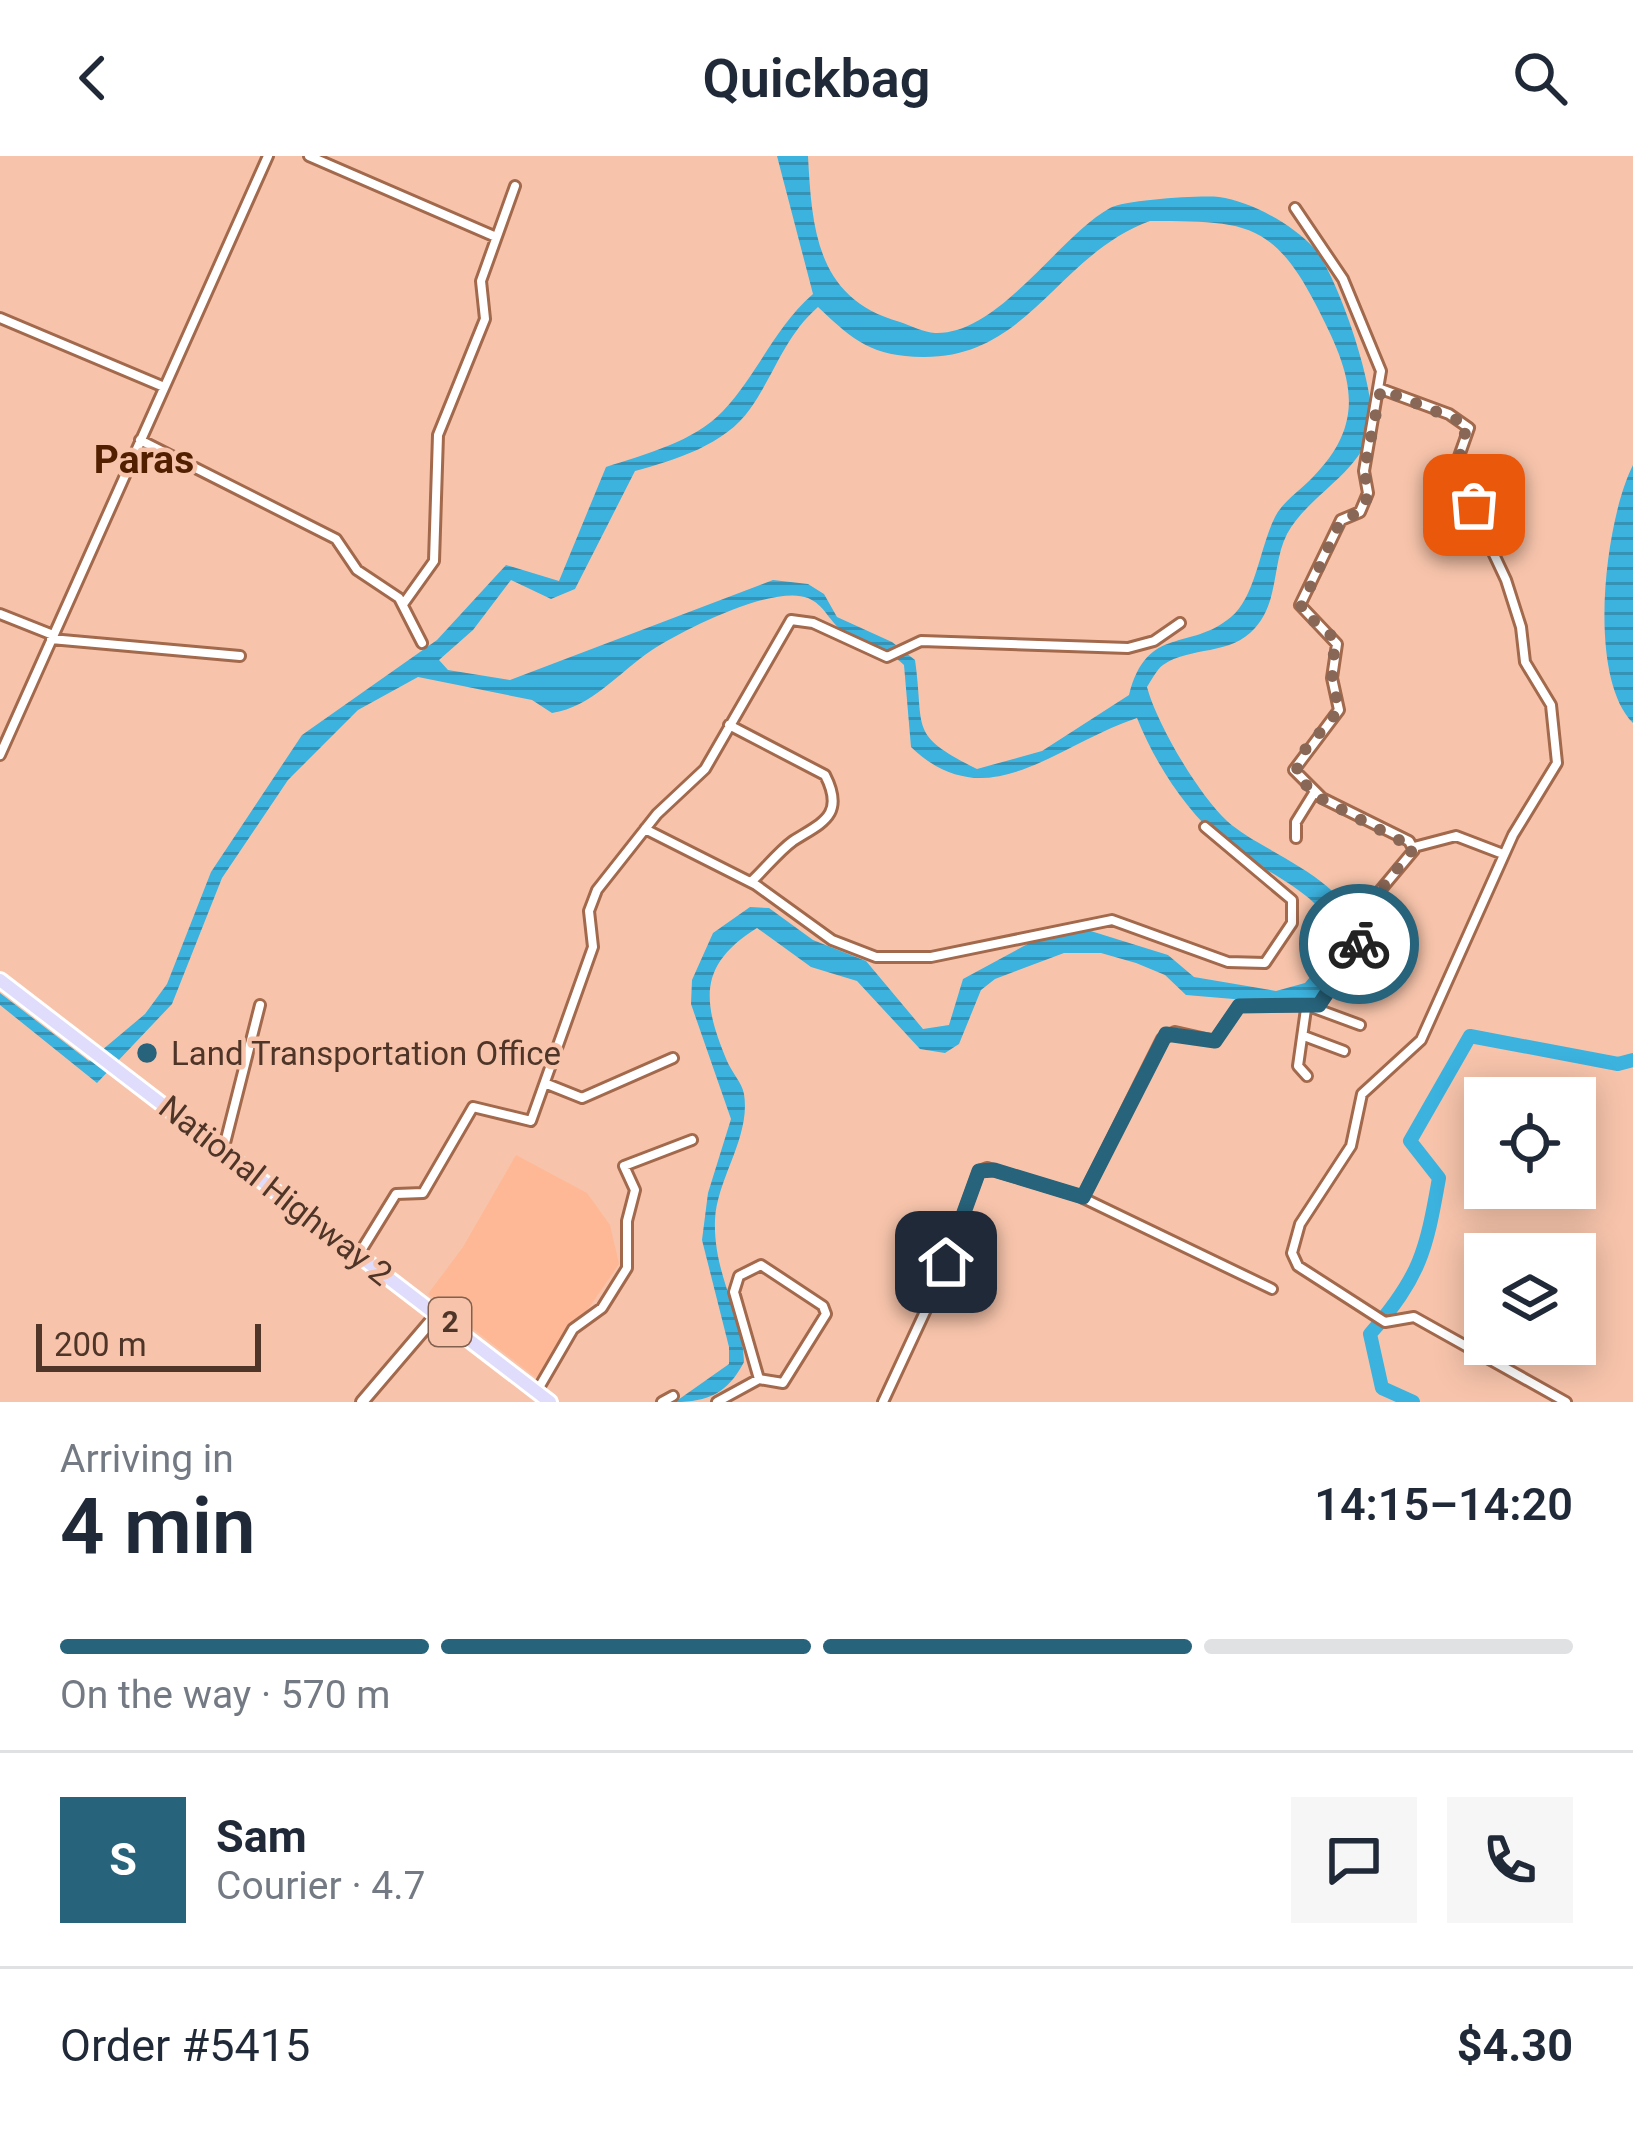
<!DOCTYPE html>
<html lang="en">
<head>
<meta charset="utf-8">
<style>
  body { margin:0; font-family:Roboto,sans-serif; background:#f6f6f7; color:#1f2937; height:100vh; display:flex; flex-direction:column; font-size:45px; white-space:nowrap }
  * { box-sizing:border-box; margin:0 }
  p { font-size:39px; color:#747a83 }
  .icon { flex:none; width:66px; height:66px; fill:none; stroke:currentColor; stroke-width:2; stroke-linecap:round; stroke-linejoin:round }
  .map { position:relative; height:1246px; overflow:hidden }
  .side { display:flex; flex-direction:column; background:#fff; flex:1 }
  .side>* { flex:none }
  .fabs { position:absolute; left:1464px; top:921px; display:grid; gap:24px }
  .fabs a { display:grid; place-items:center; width:132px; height:132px; border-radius:0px; background:#fff; box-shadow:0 6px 30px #0003; font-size:60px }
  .scale { position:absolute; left:36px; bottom:30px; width:225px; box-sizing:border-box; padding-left:12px; border:6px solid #4e3528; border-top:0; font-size:33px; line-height:42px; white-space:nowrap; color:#4e3528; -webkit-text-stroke:9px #f7c4ab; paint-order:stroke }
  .pin { position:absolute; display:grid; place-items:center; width:102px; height:102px; color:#fff; margin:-51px; border-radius:24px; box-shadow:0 6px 18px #0006 }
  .courier { position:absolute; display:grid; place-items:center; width:120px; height:120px; margin:-60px; border:9px solid #27637b; border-radius:50%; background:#fff; color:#222; box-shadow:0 3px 15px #0007 }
  .head em { font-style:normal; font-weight:600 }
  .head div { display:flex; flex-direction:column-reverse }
  .head { display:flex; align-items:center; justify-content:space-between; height:204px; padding:0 60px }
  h1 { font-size:78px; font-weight:600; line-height:90px }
  .bar { display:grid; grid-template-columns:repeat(4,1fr); gap:18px 12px; align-content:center; height:144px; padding:0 60px }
  .bar i { height:15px; border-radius:9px; background:#e0e1e3 }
  .bar .current { background:#27637b }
  .bar p { grid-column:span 4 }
  .line { display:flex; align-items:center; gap:30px; padding:0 60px; border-top:3px solid #e0e1e3 }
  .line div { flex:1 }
  .round { display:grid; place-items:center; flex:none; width:126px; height:126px; border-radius:0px; background:#f6f6f7 }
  header { display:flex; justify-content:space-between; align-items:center; height:156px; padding:0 60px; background:#fff; font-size:54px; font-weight:600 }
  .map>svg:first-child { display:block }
  .built { fill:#feb895 }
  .water { fill:url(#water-rules); fill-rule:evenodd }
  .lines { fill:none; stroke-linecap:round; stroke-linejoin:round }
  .river { stroke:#3cb2de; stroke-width:14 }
  .street-casing { stroke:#a2694c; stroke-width:14 }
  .secondary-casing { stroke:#a2694c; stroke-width:16 }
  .primary-casing { stroke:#fff; stroke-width:18 }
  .street { stroke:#fff; stroke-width:8 }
  .secondary { stroke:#fff; stroke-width:10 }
  .primary { stroke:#dfddfb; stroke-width:12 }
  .done { stroke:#896756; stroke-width:12; stroke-dasharray:0 21.6 }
  .route { stroke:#27637b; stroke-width:15 }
  .poi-dot { fill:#27637b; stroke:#f7c4ab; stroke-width:4.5 }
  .labels { text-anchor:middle; stroke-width:9; stroke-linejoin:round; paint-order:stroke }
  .shield { fill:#f7c4ab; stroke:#81604f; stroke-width:3 }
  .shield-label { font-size:30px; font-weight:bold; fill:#4e3528 }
  .poi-label { font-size:33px; fill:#4e3528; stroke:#f7c4ab; text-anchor:start }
  .street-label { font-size:33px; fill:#4e3528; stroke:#f7c4ab }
  .quarter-label { font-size:39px; font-weight:bold; fill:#522001; stroke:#f7c4ab }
</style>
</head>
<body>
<header><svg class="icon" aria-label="back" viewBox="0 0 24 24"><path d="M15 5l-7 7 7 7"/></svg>Quickbag<svg class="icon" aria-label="search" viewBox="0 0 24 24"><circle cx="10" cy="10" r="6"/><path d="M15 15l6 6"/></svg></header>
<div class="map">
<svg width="1633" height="1246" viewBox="0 0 1633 1246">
  <defs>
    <pattern id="water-rules" width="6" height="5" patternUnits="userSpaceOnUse" patternTransform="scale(3)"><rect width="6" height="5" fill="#3cb2de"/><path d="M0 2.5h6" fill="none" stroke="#3592b4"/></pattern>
  </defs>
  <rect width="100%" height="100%" fill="#f7c4ab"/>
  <path class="built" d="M516 999 587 1037 610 1069 619 1108 539 1224 428 1138 463 1091Z"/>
  <path class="water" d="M777 0H808C812 77 818 143 900 166 911 170 924 176 935 177 999 179 1057 82 1110 52 1125 44 1200 39 1219 41 1250 45 1292 68 1314 92 1337 118 1378 237 1371 272 1361 317 1308 339 1287 378 1272 407 1279 446 1255 472 1231 500 1190 490 1163 509 1157 513 1151 525 1147 531 1157 568 1198 638 1227 665 1266 701 1383 733 1348 803 1338 824 1327 839 1306 849L1186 839 1165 819 1136 807 1101 797H1064L995 823 981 834 959 888 945 897 920 893 857 825 811 811 757 772C698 809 702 845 727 905 731 915 742 927 744 938 751 981 717 1022 715 1064 713 1119 743 1158 744 1206 728 1237 708 1246 675 1246L729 1208V1191L702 1084 708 1037 731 963 691 848 692 824 713 777 750 751 769 752 813 784 866 805 923 873 949 869 963 823 1033 785 1081 772 1168 799 1194 821 1276 835 1305 827 1338 788C1331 738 1257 714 1222 685 1185 654 1154 605 1137 562 1057 588 987 664 911 591L904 509C886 491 861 491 841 474 828 463 824 449 808 442 774 428 683 474 652 494 619 516 592 551 552 557L532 544 418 521 358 554 288 624 222 722 172 848 97 927 0 849V837L89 905 145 858 167 828 211 716 302 579 437 484 506 409 559 425 606 311C645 298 694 286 723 255 758 218 774 172 813 138ZM1150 65C1239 66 1271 62 1315 147 1349 213 1371 262 1313 321 1301 334 1283 345 1275 361 1260 390 1256 440 1231 461 1190 496 1147 468 1129 539L1042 595 977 613C907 578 925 574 915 504L892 486 837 461 824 438 808 428 773 424 510 524 448 514 439 504 473 474 511 424 551 443 575 433 635 315C675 304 725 289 750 253 775 218 784 181 818 151 855 186 872 200 923 201 1029 202 1057 99 1150 65Z
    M1633 309V567C1586 520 1605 364 1633 309Z"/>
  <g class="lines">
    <path class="river" d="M1413 1246 1382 1232 1370 1178C1420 1121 1426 1096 1439 1022L1410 985 1470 880 1618 908 1633 904"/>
    <defs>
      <path id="street" d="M309 0 496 81
        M0 162 164 231
        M1381 233 1449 258 1469 272 1457 306 1459 324 1506 424 1521 471 1525 506 1551 549 1557 607 1513 679 1421 884 1362 938 1351 990 1300 1068 1292 1097 1298 1110 1385 1166 1414 1161 1566 1246
        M140 284 336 383 357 414 399 442 422 487
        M404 447 434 405 438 279 485 163 481 125 515 30
        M0 458 53 479
        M51 483 240 500
        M729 569 825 619C846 660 821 667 793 685 778 696 765 713 751 726
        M0 599 268 0
        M645 673 756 729 832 784 876 801H931L1112 764 1228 806 1265 807 1292 767V744L1205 671
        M1296 682V666L1314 637
        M1414 691 1456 680 1503 698
        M1314 852 1360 869
        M1306 853 1298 910 1307 920
        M1304 880 1344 895
        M547 928 582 942 673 902
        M224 991 260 849
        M1083 1042 1272 1133
        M359 1098 396 1038 423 1037 473 951 531 965 593 791 589 755 597 734 657 658 705 613 791 464 813 467 887 501 921 485 1128 492 1154 485 1180 467
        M537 1235 573 1173 602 1152 627 1112V1065L635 1034 624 1010 692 984
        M662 1246 673 1240
        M717 1246 759 1223 783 1227 826 1158 823 1150 761 1109 739 1120 734 1136 759 1223
        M883 1246 937 1130 979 1015 987 1012 1083 1041 1162 883 1175 876 1215 885 1239 850 1319 849 1354 801 1373 743 1414 694 1409 685 1322 642 1294 614 1339 554 1332 522 1337 488 1300 449 1341 364 1360 356 1368 337 1364 315 1381 215 1343 123 1295 52"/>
      <path id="secondary" d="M362 1246 438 1157"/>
      <path id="primary" d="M0 824 550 1246"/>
    </defs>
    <use href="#street" class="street-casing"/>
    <use href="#secondary" class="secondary-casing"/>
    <use href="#primary" class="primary-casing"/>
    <use href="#street" class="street"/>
    <use href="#secondary" class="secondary"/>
    <use href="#primary" class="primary"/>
  </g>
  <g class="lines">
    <path class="done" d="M1359 788 1373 743 1414 692 1322 643 1296 620 1299 601 1339 554 1332 523 1335 483 1300 453 1341 364 1360 356 1369 338 1364 315 1381 233 1467 268 1457 313 1474 349"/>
    <path class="route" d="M946 1106 979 1015 994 1014 1083 1041 1166 878 1215 885 1239 850 1319 849 1359 788"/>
  </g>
  <circle class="poi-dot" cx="147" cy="897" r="12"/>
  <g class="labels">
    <rect class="shield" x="429" y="1142" width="42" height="48" rx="9"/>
    <g class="shield-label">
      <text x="450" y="1176">2</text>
    </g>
    <g class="poi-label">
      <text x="171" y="909">Land Transportation Office</text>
    </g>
    <g class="street-label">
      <text transform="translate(276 1034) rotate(38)" y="12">National Highway 2</text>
    </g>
    <g class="quarter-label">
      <text x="144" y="317">Paras</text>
    </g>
  </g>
</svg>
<div class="fabs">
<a><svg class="icon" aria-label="locate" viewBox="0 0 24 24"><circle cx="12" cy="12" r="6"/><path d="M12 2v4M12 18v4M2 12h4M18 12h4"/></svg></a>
<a><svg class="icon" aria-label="layers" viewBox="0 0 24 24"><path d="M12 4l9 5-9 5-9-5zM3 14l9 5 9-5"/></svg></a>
</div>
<div class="scale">200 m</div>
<div class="pin" style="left:1474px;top:349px;background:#ea580c"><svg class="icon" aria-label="bag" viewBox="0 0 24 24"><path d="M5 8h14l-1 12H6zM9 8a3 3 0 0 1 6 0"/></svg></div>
<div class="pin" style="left:946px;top:1106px;background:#1f2937"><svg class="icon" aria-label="home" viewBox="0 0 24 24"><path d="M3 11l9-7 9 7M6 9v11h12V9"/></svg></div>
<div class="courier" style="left:1359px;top:788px"><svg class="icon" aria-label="bike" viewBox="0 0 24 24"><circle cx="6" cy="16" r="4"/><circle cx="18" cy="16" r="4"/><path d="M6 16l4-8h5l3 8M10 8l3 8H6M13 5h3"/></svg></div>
</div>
<section class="side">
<div class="head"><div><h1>4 min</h1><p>Arriving in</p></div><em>14:15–14:20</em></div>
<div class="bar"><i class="current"></i><i class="current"></i><i class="current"></i><i></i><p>On the way · 570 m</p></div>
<div class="line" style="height:216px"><b class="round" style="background:#27637b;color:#fff">S</b><div><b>Sam</b><p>Courier · 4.7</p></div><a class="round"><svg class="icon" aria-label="chat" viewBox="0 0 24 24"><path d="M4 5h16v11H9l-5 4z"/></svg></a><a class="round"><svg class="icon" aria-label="phone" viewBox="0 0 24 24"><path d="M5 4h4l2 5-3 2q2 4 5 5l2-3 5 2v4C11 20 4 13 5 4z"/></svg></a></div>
<div class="line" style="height:156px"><div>Order #5415</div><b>$4.30</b></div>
</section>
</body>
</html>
